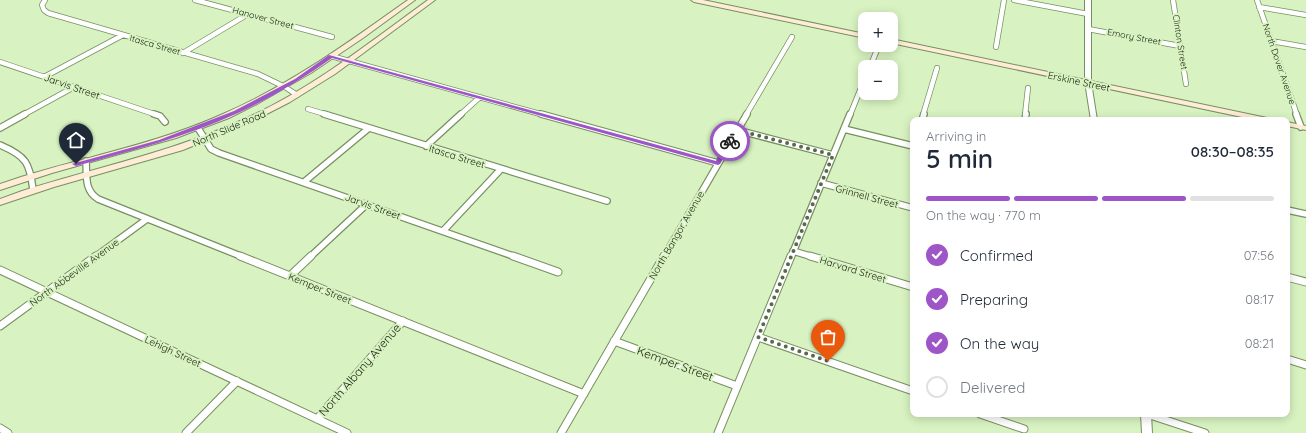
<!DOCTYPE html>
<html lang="en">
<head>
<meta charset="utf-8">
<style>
  body { margin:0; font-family:Quicksand,sans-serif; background:#f6f6f7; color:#1f2937; height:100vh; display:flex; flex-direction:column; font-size:15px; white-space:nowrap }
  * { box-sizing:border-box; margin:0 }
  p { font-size:13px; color:#747a83 }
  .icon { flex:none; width:22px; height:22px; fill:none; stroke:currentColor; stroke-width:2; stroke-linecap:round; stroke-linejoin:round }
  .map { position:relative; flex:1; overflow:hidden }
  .sheet { position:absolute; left:910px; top:117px; width:380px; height:300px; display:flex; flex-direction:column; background:#fff; border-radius:8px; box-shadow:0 2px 10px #0003 }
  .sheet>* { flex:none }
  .controls { position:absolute; left:858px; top:12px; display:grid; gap:8px }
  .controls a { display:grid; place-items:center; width:40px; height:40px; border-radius:8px; background:#fff; box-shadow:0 2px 10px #0003; font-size:20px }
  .pin { position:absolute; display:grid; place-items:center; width:34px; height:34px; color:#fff; margin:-41px -17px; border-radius:50% 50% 50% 0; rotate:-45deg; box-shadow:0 0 4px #0007 }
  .pin .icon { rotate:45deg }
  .courier { position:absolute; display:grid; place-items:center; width:40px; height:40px; margin:-20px; border:3px solid #9d55c8; border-radius:50%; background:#fff; color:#222; box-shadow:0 1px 5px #0007 }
  .summary em { font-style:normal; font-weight:600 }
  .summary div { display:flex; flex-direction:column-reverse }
  .summary { display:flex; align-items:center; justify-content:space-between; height:68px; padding:0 16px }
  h1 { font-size:26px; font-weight:600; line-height:30px }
  .bar { display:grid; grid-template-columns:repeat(4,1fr); gap:6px 4px; align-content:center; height:48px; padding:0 16px }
  .bar i { height:5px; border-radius:3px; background:#e0e1e3 }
  .bar .active { background:#9d55c8 }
  .bar p { grid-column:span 4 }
  ol { padding:0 16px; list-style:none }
  li { display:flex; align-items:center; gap:12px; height:44px }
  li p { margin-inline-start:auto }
  li .icon { padding:4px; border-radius:50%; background:#9d55c8; color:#fff; stroke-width:4 }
  li:last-child { color:#747a83 }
  li i { width:22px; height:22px; border:2px solid #e0e1e3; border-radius:50% }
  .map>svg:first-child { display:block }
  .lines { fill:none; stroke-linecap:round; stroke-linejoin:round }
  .minor-far2-casing { stroke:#779062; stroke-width:6 }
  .minor-far1-casing { stroke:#779062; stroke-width:8 }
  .minor-casing { stroke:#779062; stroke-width:9 }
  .tertiary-casing { stroke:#779062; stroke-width:2 }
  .secondary-casing { stroke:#779062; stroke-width:2 }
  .minor-far2 { stroke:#fff; stroke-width:4.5 }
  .minor-far1 { stroke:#fff; stroke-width:5.5 }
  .minor { stroke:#fff; stroke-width:7 }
  .tertiary { fill:#fff; fill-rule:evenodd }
  .secondary { fill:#feecd6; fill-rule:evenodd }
  .route { fill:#9d55c8 }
  .done { stroke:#5a694c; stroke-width:4; stroke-dasharray:0 7.2 }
  .labels { text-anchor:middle; stroke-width:4; stroke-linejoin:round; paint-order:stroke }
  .far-street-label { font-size:9px; fill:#161f0d; stroke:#d8f3c1 }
  .street-label { font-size:10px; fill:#161f0d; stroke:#d8f3c1 }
  .near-street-label { font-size:12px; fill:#161f0d; stroke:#d8f3c1 }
</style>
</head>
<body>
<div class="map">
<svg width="1306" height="433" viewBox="0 0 1306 433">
  <rect width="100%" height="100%" fill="#d8f3c1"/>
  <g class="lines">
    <defs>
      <path id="minor-far2" d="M45 0 42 5 44 10 48 13 258 74 285 87 297 95
        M195 0 332 37
        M1014 0 1088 14
        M1173 0 1186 84
        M1257 0 1297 115
        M1259 7 1306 15
        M1088 29 1180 46
        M1271 41 1306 47
        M996 47 1004 0
        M183 53 248 14
        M331 56 544 115
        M0 62 157 115
        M870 67 879 45
        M44 77 123 35
        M308 109 328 115
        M23 115 74 87
        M460 115 480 97
        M746 115 792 37
        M850 115 865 78
        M923 115 937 68
        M1025 115 1028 88"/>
      <path id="minor-far1" d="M154 114 160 116 165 122
        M324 114 607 201
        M541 114 718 163
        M1296 114 1301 127
        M922 120 924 114
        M1025 120 1026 114
        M0 128 25 114
        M198 128 211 149 219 153 516 257
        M844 129 913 146
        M737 130 833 155
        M0 145C26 156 30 163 33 190
        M426 146 461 114
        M86 161C87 176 84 190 98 199L243 257
        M304 182 369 128
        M821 183 913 208
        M1287 210 1306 214
        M443 231 501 169
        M793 251 813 257
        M95 257 147 219
        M310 257 367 204
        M664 257 747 114
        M791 257 850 114"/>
      <path id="minor" d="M240 256 584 394
        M513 256 558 272
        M810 256 913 287
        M0 270 347 433
        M290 276 311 256
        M1287 277 1306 282
        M0 326 96 256
        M758 337 913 391
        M614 341 737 386
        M1287 359 1306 365
        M980 414 1024 429
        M1147 414 1205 433
        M317 419 403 321
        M0 428 8 433
        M186 433 237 381
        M561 433 664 256
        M718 433 791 256"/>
      <path id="tertiary" d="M1085 0H1091V82L1097 120H1091L1085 82Z
        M1141 414H1151L1152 433H1142Z"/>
      <path id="secondary" d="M408 0H415L363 38 311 73 257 104 229 118 176 138 52 173 0 190V184L21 177C89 156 159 143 223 114 290 85 349 42 408 0Z
        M428 0H435L335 74 290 102 255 120 183 150 54 187 0 205V199L22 191C98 167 176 151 249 117 314 87 370 42 428 0Z
        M691 0H703L865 34V38L694 2Z
        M891 39 1267 118 1271 120H1256L891 43Z
        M1287 122 1306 126V130L1287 126Z"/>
    </defs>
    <use href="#minor-far2" class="minor-far2-casing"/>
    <use href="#minor-far1" class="minor-far1-casing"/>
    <use href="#minor" class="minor-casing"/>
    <use href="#tertiary" class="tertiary-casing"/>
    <use href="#secondary" class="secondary-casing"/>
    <use href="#minor-far2" class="minor-far2"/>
    <use href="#minor-far1" class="minor-far1"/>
    <use href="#minor" class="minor"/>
    <use href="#tertiary" class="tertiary"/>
    <use href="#secondary" class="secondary"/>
  </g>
  <path class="route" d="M329 55 716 161 728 140 733 141 720 164 718 165 332 58C302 79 271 98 238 113 186 137 130 151 76 166L72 164 159 140 234 111 295 79Z"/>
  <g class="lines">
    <path class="done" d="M730 141 737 130 833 155 758 337 828 361"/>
  </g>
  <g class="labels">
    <g class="far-street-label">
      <text transform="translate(263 18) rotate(15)" y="3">Hanover Street</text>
      <text transform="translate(1134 37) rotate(11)" y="3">Emory Street</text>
      <text transform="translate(1180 42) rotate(81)" y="3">Clinton Street</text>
      <text transform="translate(155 45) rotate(16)" y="3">Itasca Street</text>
      <text transform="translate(1279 64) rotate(71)" y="3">North Dover Avenue</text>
    </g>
    <g class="street-label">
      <text transform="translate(1079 81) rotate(12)" y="4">Erskine Street</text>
      <text transform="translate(72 86) rotate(19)" y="4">Jarvis Street</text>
      <text transform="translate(229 128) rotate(-23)" y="4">North Slide Road</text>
      <text transform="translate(457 156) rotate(17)" y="4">Itasca Street</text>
      <text transform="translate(867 196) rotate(15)" y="4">Grinnell Street</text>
      <text transform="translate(373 206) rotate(20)" y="4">Jarvis Street</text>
      <text transform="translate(676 235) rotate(-60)" y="4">North Bangor Avenue</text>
      <text transform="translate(853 269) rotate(17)" y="4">Harvard Street</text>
      <text transform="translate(74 272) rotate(-36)" y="4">North Abbeville Avenue</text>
      <text transform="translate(320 288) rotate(22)" y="4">Kemper Street</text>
      <text transform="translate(173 351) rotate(25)" y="4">Lehigh Street</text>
    </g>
    <g class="near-street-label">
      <text transform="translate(675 364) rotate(20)" y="4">Kemper Street</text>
      <text transform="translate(360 370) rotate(-49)" y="4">North Albany Avenue</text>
    </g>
  </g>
</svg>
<div class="controls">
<a>+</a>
<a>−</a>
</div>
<div class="pin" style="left:828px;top:361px;background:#ea580c"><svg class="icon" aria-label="bag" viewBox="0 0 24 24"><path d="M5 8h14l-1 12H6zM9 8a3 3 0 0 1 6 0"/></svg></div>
<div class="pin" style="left:76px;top:164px;background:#1f2937"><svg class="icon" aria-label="home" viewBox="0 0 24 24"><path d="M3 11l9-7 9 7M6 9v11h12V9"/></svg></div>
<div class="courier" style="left:730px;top:141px"><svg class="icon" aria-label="bike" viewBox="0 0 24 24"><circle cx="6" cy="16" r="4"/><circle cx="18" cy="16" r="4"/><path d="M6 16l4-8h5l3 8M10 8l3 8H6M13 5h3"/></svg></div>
<section class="sheet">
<div class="summary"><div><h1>5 min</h1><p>Arriving in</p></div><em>08:30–08:35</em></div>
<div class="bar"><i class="active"></i><i class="active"></i><i class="active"></i><i></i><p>On the way · 770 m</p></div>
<ol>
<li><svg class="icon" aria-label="check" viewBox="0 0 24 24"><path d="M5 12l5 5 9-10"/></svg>Confirmed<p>07:56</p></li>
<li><svg class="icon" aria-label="check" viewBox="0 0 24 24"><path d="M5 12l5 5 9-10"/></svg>Preparing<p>08:17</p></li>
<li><svg class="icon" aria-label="check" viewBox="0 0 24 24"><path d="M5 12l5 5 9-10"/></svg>On the way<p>08:21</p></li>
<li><i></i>Delivered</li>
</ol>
</section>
</div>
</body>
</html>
